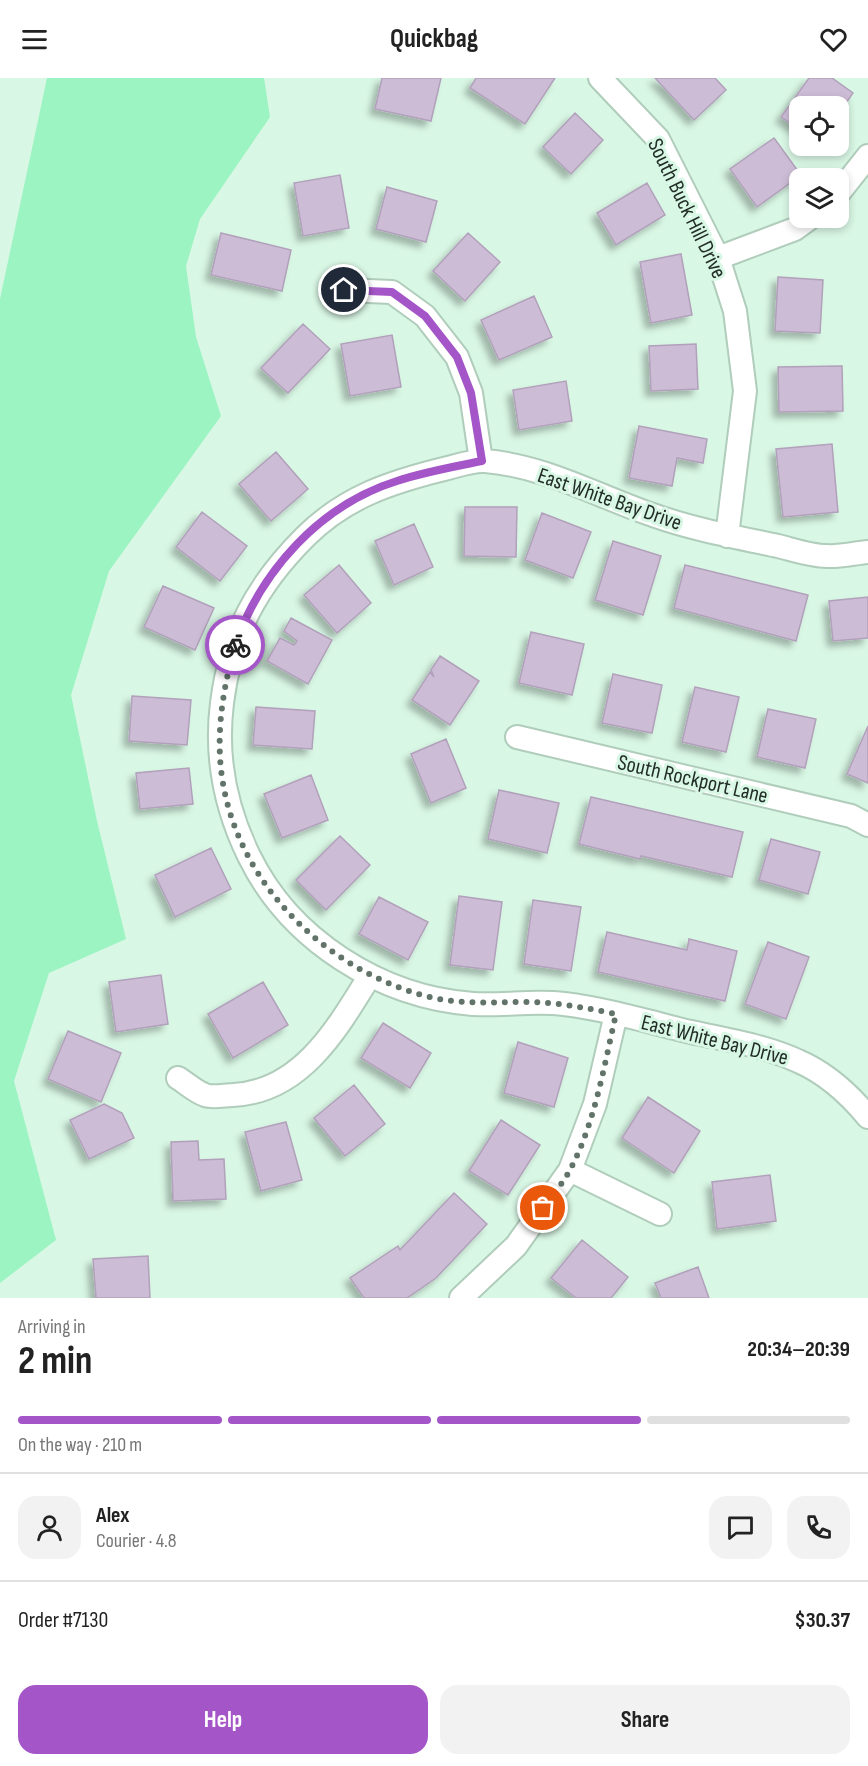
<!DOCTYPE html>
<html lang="en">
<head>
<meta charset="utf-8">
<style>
  body { margin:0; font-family:"Sofia Sans Condensed",sans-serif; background:#f2f2f2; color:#222; height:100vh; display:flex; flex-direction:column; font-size:22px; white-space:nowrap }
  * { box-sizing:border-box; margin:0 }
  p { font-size:20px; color:#767676 }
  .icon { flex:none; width:33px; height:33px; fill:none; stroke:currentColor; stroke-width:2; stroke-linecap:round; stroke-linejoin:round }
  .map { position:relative; height:1220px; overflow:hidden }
  .sheet { display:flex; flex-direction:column; background:#fff; flex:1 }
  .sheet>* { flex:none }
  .controls { position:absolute; left:789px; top:18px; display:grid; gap:12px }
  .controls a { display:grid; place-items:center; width:60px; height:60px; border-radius:12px; background:#fff; box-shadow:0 3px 9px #0003; font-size:30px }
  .pin { position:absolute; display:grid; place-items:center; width:51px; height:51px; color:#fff; margin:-26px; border:3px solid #fff; border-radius:50%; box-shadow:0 2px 6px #0007 }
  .courier { position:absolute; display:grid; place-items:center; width:60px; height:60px; margin:-30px; border:4px solid #a456c8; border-radius:50%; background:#fff; color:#222; box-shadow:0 2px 8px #0007 }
  .headline em { font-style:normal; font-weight:700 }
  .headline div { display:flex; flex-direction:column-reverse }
  .headline { display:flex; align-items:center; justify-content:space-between; height:102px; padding:0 18px }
  h1 { font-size:39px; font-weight:700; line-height:45px }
  .bar { display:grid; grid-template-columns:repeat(4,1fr); gap:9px 6px; align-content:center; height:72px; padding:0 18px }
  .bar i { height:8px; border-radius:4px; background:#e0e0e0 }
  .bar .selected { background:#a456c8 }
  .bar p { grid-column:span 4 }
  .line { display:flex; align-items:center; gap:15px; padding:0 18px; border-top:2px solid #e0e0e0 }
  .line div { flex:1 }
  .round { display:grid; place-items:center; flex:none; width:63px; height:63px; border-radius:18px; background:#f2f2f2 }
  .action { display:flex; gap:12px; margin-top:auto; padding:12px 18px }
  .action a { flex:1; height:69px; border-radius:18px; background:#a456c8; color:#fff; font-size:24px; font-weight:700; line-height:69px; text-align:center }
  .action a+a { background:#f2f2f2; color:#222 }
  header { display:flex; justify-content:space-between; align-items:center; height:78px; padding:0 18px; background:#fff; font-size:27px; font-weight:700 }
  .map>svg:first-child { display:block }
  .green { fill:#9bf4c1 }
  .building { fill:#cdbcd6; stroke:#b1a1ba; stroke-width:1.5; filter:url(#shadow) }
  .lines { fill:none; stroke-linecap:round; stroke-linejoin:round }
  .minor-casing { stroke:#b0cdbb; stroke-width:26 }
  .minor { stroke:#fff; stroke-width:22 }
  .done { stroke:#62746a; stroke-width:6; stroke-dasharray:0 10.8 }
  .route { stroke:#a456c8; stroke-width:8 }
  .labels { text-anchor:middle; stroke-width:6; stroke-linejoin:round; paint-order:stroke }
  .street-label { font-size:22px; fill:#222d27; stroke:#d9f7e5 }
</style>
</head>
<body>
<header><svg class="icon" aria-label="menu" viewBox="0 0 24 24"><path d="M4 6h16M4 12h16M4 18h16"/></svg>Quickbag<svg class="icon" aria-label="heart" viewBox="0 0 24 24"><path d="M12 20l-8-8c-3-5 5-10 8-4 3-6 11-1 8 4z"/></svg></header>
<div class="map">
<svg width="868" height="1220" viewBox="0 0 868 1220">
  <defs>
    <filter id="shadow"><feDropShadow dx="-5.5" dy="5.5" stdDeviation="3" flood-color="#0004"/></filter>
  </defs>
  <rect width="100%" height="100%" fill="#d9f7e5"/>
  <path class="green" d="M47 0H264L270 39 200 141 186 188 196 259 221 338 109 493 71 617 97 743 126 861 49 895 14 1003 56 1162 0 1205V221Z"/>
  <path class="building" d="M382 0H441L431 43 375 31Z
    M476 0H555L525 46 470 10Z
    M655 0H715L726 12 694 42Z
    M809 0H832L853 15 844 28H800V52L781 39Z
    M575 35 603 62 571 96 543 69Z
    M774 60 801 97 757 129 730 91Z
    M340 97 349 150 303 158 294 105Z
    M647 105 665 137 616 167 597 135Z
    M387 109 437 123 426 164 376 151Z
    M221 155 291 172 282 213 211 197Z
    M468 155 500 184 465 223 433 193Z
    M681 176 692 237 651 245 640 184Z
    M778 199 823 202 820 255 775 253Z
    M534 218 552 259 499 282 481 242Z
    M303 246 330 271 288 315 261 290Z
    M392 257 401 309 350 318 341 266Z
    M696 266 698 311 651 313 649 268Z
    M842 288 843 333 779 334 778 289Z
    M566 303 572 343 519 352 513 312Z
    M639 348 707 361 703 385 677 380 672 408 629 400Z
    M832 366 838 434 783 439 776 371Z
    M276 374 308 411 271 443 239 406Z
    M465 429H517L516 479 464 478Z
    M202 434 247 468 220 503 176 469Z
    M542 435 591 454 573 500 525 482Z
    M414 446 433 489 394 507 375 463Z
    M613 463 661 478 643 537 595 522Z
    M339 487 371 525 337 555 304 517Z
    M685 487 808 517 796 563 674 530Z
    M163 508 214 530 195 572 144 549Z
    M868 519V560L833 563 829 523Z
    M291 540 332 562 308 606 267 583 280 560 294 567 297 563 284 553Z
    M531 554 584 566 572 617 519 605Z
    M440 578 479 603 450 647 412 622 430 594 434 599 431 592Z
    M613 596 662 607 652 655 602 645Z
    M695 609 739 619 726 674 682 664Z
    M132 618 191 622 187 667 129 663Z
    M256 629 315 633 312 671 253 667Z
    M768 631 816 641 805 690 757 679Z
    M868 648V705L847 696Z
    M446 661 466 710 431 725 411 676Z
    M189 690 193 726 140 731 136 695Z
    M311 697 328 742 282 760 264 716Z
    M499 712 559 725 547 775 488 761Z
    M591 719 743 754 732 799 641 778 640 781 579 766Z
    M340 758 370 787 326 832 296 802Z
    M771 761 820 774 808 816 759 802Z
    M211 770 231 811 175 839 155 797Z
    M459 818 502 824 493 892 450 887Z
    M379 819 428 844 408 882 359 856Z
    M533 822 581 829 571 893 524 886Z
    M607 854 687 872 689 861 737 873 725 923 598 894Z
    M768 864 809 879 786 941 745 926Z
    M161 897 168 946 116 954 109 904Z
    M263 904 288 947 233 980 208 936Z
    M383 945 431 975 410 1010 361 980Z
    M68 953 121 975 101 1024 48 1001Z
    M518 964 568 980 554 1029 504 1015Z
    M354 1007 385 1046 345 1078 314 1040Z
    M648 1019 700 1053 674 1095 622 1060Z
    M104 1026 122 1035 134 1060 89 1081 70 1042Z
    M501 1042 540 1067 508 1117 469 1093Z
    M286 1044 302 1102 261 1113 245 1054Z
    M198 1063 199 1082 224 1081 226 1121 173 1123 171 1064Z
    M770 1097 776 1143 717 1151 712 1104Z
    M454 1115 487 1146 436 1200 407 1220H364L350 1200 398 1168 400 1172Z
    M582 1162 628 1199 611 1220H576L551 1200Z
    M148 1178 150 1220H96L93 1181Z
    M698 1189 709 1220H661L655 1205Z"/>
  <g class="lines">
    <defs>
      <path id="minor" d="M600 0 658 61 718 180 735 233 745 313 727 458
        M838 116 868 78
        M718 180 795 151 810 140
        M344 212 392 214 425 238 457 279 471 315 481 383
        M868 474C855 475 840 479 827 478 811 478 794 472 778 468 735 459 691 451 650 436 595 417 545 388 485 383 472 382 457 388 444 391 391 404 345 419 305 459 256 508 231 555 222 625 215 680 225 729 249 778 290 862 380 919 473 926 504 928 534 922 564 926 605 931 646 943 686 953 723 961 763 967 798 983 826 995 849 1016 868 1039
        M517 659 851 738 868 747
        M178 1000C186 1005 196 1014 205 1017 212 1020 225 1017 233 1017 301 1014 337 951 369 899
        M570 1092 660 1136
        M461 1220 516 1168 570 1092 595 1026 616 936"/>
    </defs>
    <use href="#minor" class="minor-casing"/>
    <use href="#minor" class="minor"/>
  </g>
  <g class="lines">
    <path class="done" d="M235 567C225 604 218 640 220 679 226 792 316 887 422 917 457 927 491 924 526 924 557 924 586 930 616 936 604 988 595 1045 570 1092 563 1105 552 1118 543 1130"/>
    <path class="route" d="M235 567C261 493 320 427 397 403 424 394 453 389 482 383L471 315 457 279 425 238 392 214 344 212"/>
  </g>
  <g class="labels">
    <g class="street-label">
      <text transform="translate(688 130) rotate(64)" y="8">South Buck Hill Drive</text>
      <text transform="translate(610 420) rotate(19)" y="8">East White Bay Drive</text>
      <text transform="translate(693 700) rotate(13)" y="8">South Rockport Lane</text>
      <text transform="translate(715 961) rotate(14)" y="8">East White Bay Drive</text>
    </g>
  </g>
</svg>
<div class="controls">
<a><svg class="icon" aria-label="locate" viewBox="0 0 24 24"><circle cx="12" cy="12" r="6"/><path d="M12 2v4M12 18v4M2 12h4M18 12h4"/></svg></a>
<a><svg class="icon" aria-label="layers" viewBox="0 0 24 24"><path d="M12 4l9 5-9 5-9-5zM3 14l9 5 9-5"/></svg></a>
</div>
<div class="pin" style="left:543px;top:1130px;background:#ea580c"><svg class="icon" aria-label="bag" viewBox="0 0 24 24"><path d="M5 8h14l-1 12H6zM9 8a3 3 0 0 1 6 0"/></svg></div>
<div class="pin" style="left:344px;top:212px;background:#1f2937"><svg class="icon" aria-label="home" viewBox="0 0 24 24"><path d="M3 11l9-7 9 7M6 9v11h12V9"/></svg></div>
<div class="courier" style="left:235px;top:567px"><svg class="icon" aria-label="bike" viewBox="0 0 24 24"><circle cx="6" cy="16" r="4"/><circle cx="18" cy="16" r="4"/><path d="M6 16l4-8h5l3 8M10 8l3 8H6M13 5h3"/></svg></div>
</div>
<section class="sheet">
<div class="headline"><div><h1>2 min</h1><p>Arriving in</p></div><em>20:34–20:39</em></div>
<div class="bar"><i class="selected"></i><i class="selected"></i><i class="selected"></i><i></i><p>On the way · 210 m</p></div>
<div class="line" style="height:108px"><a class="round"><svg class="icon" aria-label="person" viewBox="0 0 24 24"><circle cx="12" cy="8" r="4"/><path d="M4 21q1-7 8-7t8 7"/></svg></a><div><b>Alex</b><p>Courier · 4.8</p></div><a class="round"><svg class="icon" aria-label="chat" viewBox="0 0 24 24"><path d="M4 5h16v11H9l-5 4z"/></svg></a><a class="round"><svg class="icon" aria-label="phone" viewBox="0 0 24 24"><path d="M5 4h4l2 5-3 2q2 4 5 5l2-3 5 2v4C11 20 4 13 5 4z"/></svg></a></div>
<div class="line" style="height:78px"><div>Order #7130</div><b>$30.37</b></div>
<div class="action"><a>Help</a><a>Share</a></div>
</section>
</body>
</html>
